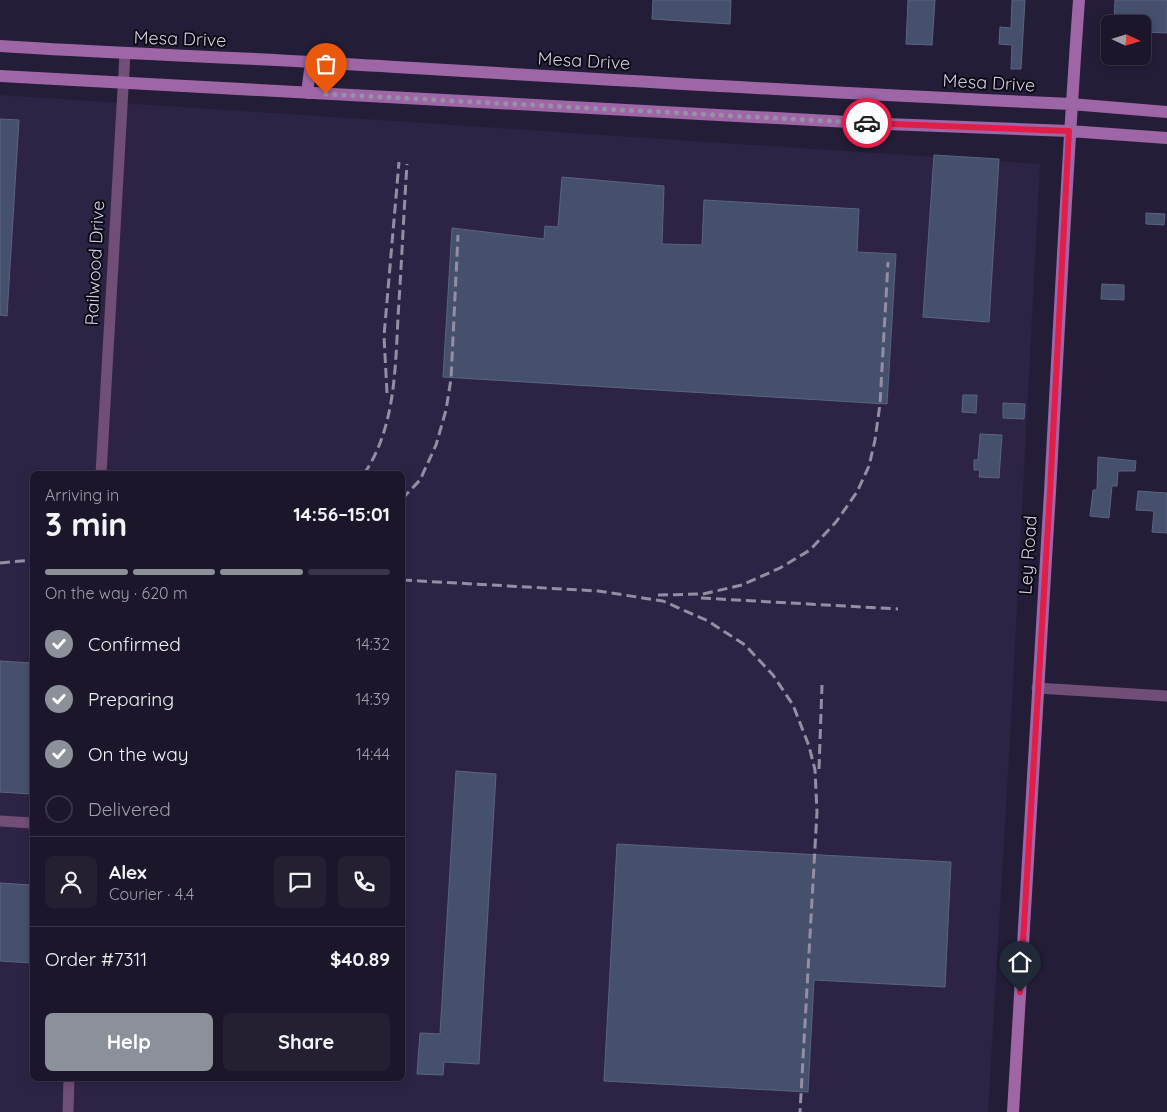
<!DOCTYPE html>
<html lang="en">
<head>
<meta charset="utf-8">
<style>
  body { margin:0; font-family:Quicksand,sans-serif; background:#241f31; color:#f1f3f6; height:100vh; display:flex; flex-direction:column; font-size:19px; white-space:nowrap }
  * { box-sizing:border-box; margin:0 }
  p { font-size:16px; color:#a09fa8 }
  .icon { flex:none; width:28px; height:28px; fill:none; stroke:currentColor; stroke-width:2; stroke-linecap:round; stroke-linejoin:round }
  .map { position:relative; flex:1; overflow:hidden }
  .details { position:absolute; left:30px; top:471px; width:375px; height:610px; display:flex; flex-direction:column; background:#1b1629; border-radius:8px; box-shadow:0 2px 8px #0003,0 0 0 1px #393546 }
  .details>* { flex:none }
  .needle { width:32px; rotate:94deg }
  .buttons { position:absolute; left:1101px; top:15px; display:grid; gap:10px }
  .buttons a { display:grid; place-items:center; width:50px; height:50px; border-radius:8px; background:#1b1629; box-shadow:0 2px 8px #0003,0 0 0 1px #393546; font-size:25px }
  .pin { position:absolute; display:grid; place-items:center; width:42px; height:42px; color:#fff; margin:-51px -21px; border-radius:50% 50% 50% 0; rotate:-45deg; box-shadow:0 0 5px #0007 }
  .pin .icon { rotate:45deg }
  .courier { position:absolute; display:grid; place-items:center; width:50px; height:50px; margin:-25px; border:4px solid #e11d48; border-radius:50%; background:#fff; color:#222; box-shadow:0 1px 6px #0007 }
  .head em { font-style:normal; font-weight:700 }
  .head div { display:flex; flex-direction:column-reverse }
  .head { display:flex; align-items:center; justify-content:space-between; height:85px; padding:0 15px }
  h1 { font-size:32px; font-weight:700; line-height:38px }
  .bar { display:grid; grid-template-columns:repeat(4,1fr); gap:8px 5px; align-content:center; height:60px; padding:0 15px }
  .bar i { height:6px; border-radius:4px; background:#393546 }
  .bar .active { background:#8c9099 }
  .bar p { grid-column:span 4 }
  .line { display:flex; align-items:center; gap:12px; padding:0 15px; border-top:1px solid #393546 }
  .line div { flex:1 }
  .round { display:grid; place-items:center; flex:none; width:52px; height:52px; border-radius:8px; background:#241f31 }
  ol { padding:0 15px; list-style:none }
  li { display:flex; align-items:center; gap:15px; height:55px }
  li p { margin-inline-start:auto }
  li .icon { padding:5px; border-radius:50%; background:#8c9099; color:#fff; stroke-width:4 }
  li:last-child { color:#a09fa8 }
  li i { width:28px; height:28px; border:2px solid #393546; border-radius:50% }
  .button { display:flex; gap:10px; margin-top:auto; padding:10px 15px }
  .button a { flex:1; height:58px; border-radius:8px; background:#8c9099; color:#fff; font-size:20px; font-weight:700; line-height:58px; text-align:center }
  .button a+a { background:#241f31; color:#f1f3f6 }
  .map>svg:first-child { display:block }
  .built { fill:#2d2445; fill-rule:evenodd }
  .building { fill:#45506c; stroke:#596482 }
  .lines { fill:none; stroke-linecap:round; stroke-linejoin:round }
  .street { stroke:#714e76; stroke-width:11 }
  .secondary { stroke:#9e66a6; stroke-width:12 }
  .rail { stroke:#938ea3; stroke-width:3; stroke-dasharray:10 5; stroke-linecap:butt }
  .done { stroke:#9691a6; stroke-width:5; stroke-dasharray:0 9 }
  .route { stroke:#e11d48; stroke-width:6 }
  .labels { text-anchor:middle; stroke-width:4; stroke-linejoin:round; paint-order:stroke }
  .street-label { font-size:18px; fill:#d3cfe1; stroke:#0c0915 }
</style>
</head>
<body>
<div class="map">
<svg width="1167" height="1112" viewBox="0 0 1167 1112">
  <rect width="100%" height="100%" fill="#241d37"/>
  <path class="built" d="M0 95 1040 164 1010 739 988 1112H0ZM32 474H402V1079H32Z"/>
  <path class="building" d="M653 0H731L730 24 652 19Z
    M908 0H935L932 45 906 44Z
    M1012 0H1025L1021 69H1011L1012 45 999 44 1000 27 1011 28Z
    M1115 0H1167V33L1142 32V24H1114Z
    M0 119 19 120 7 316 0 315Z
    M934 155 999 159 989 322 923 317Z
    M562 177 664 186 662 244 702 245 704 200 859 209 857 252 896 254 887 404 443 377 452 228 544 239 545 226 558 227Z
    M1146 213 1165 214 1164 225 1146 224Z
    M1102 284 1124 285V300L1101 299Z
    M963 395H977L976 413 962 412Z
    M1003 403 1025 404 1024 419 1003 418Z
    M980 434 1002 435 999 478 979 477 980 470H974V460H978Z
    M1098 457 1136 461 1135 471H1118L1117 486H1112L1109 518 1090 516 1093 490H1097Z
    M1138 491 1167 493V533L1152 532 1154 511 1136 510Z
    M0 661 32 663V794L0 792Z
    M456 771 496 774 479 1064 444 1062 443 1075 417 1074 420 1033 440 1034Z
    M617 844 951 862 945 987 814 980 808 1092 604 1081Z
    M0 883 32 885V963L0 961Z"/>
  <g class="lines">
    <path class="street" d="M101 474 125 54
      M1037 688 1167 696
      M0 821 32 823
      M68 1112 69 1079"/>
    <path class="secondary" d="M0 46C104 53 208 56 312 62 565 77 818 93 1071 104L1167 112
      M0 76 886 124 1069 131 1167 138
      M307 93 311 62
      M1013 1112C1025 905 1037 698 1050 492 1059 328 1067 164 1079 0"/>
    <path class="rail" d="M387 393 384 336 399 162
      M364 474C398 424 395 359 399 301 402 255 404 209 407 164
      M402 499 420 480 436 445 446 410 451 379 458 235
      M0 563 32 560
      M402 580 598 591 663 601 708 621 745 645 773 675 793 705 809 746 815 770 817 812 800 1112
      M658 595 703 594 742 585 780 568 810 550 836 522 857 492 869 466 875 440 880 404 888 262
      M701 598 898 609
      M819 769 822 685"/>
  </g>
  <g class="lines">
    <path class="done" d="M326 94 867 123"/>
    <path class="route" d="M867 123 1069 131 1050 492 1020 992"/>
  </g>
  <g class="labels">
    <g class="street-label">
      <text transform="translate(180 39) rotate(2)" y="6">Mesa Drive</text>
      <text transform="translate(584 61) rotate(3)" y="6">Mesa Drive</text>
      <text transform="translate(989 83) rotate(3)" y="6">Mesa Drive</text>
      <text transform="translate(95 263) rotate(-87)" y="6">Railwood Drive</text>
      <text transform="translate(1028 555) rotate(-86)" y="6">Ley Road</text>
    </g>
  </g>
</svg>
<div class="buttons">
<a><svg class="needle" viewBox="-14 -14 28 28"><path d="M0-13l5 13h-10z" fill="#e53935"/><path d="M0 13l5-13h-10z" fill="#a09fa8"/></svg></a>
</div>
<div class="pin" style="left:326px;top:94px;background:#ea580c"><svg class="icon" aria-label="bag" viewBox="0 0 24 24"><path d="M5 8h14l-1 12H6zM9 8a3 3 0 0 1 6 0"/></svg></div>
<div class="pin" style="left:1020px;top:992px;background:#1f2937"><svg class="icon" aria-label="home" viewBox="0 0 24 24"><path d="M3 11l9-7 9 7M6 9v11h12V9"/></svg></div>
<div class="courier" style="left:867px;top:123px"><svg class="icon" aria-label="car" viewBox="0 0 24 24"><path d="M5 17H2v-5l4-1 3-4h7l3 4 3 1v5h-3M9 17h6M6 11h13"/><circle cx="7" cy="17" r="2"/><circle cx="17" cy="17" r="2"/></svg></div>
<section class="details">
<div class="head"><div><h1>3 min</h1><p>Arriving in</p></div><em>14:56–15:01</em></div>
<div class="bar"><i class="active"></i><i class="active"></i><i class="active"></i><i></i><p>On the way · 620 m</p></div>
<ol>
<li><svg class="icon" aria-label="check" viewBox="0 0 24 24"><path d="M5 12l5 5 9-10"/></svg>Confirmed<p>14:32</p></li>
<li><svg class="icon" aria-label="check" viewBox="0 0 24 24"><path d="M5 12l5 5 9-10"/></svg>Preparing<p>14:39</p></li>
<li><svg class="icon" aria-label="check" viewBox="0 0 24 24"><path d="M5 12l5 5 9-10"/></svg>On the way<p>14:44</p></li>
<li><i></i>Delivered</li>
</ol>
<div class="line" style="height:90px"><a class="round"><svg class="icon" aria-label="person" viewBox="0 0 24 24"><circle cx="12" cy="8" r="4"/><path d="M4 21q1-7 8-7t8 7"/></svg></a><div><b>Alex</b><p>Courier · 4.4</p></div><a class="round"><svg class="icon" aria-label="chat" viewBox="0 0 24 24"><path d="M4 5h16v11H9l-5 4z"/></svg></a><a class="round"><svg class="icon" aria-label="phone" viewBox="0 0 24 24"><path d="M5 4h4l2 5-3 2q2 4 5 5l2-3 5 2v4C11 20 4 13 5 4z"/></svg></a></div>
<div class="line" style="height:65px"><div>Order #7311</div><b>$40.89</b></div>
<div class="button"><a>Help</a><a>Share</a></div>
</section>
</div>
</body>
</html>
